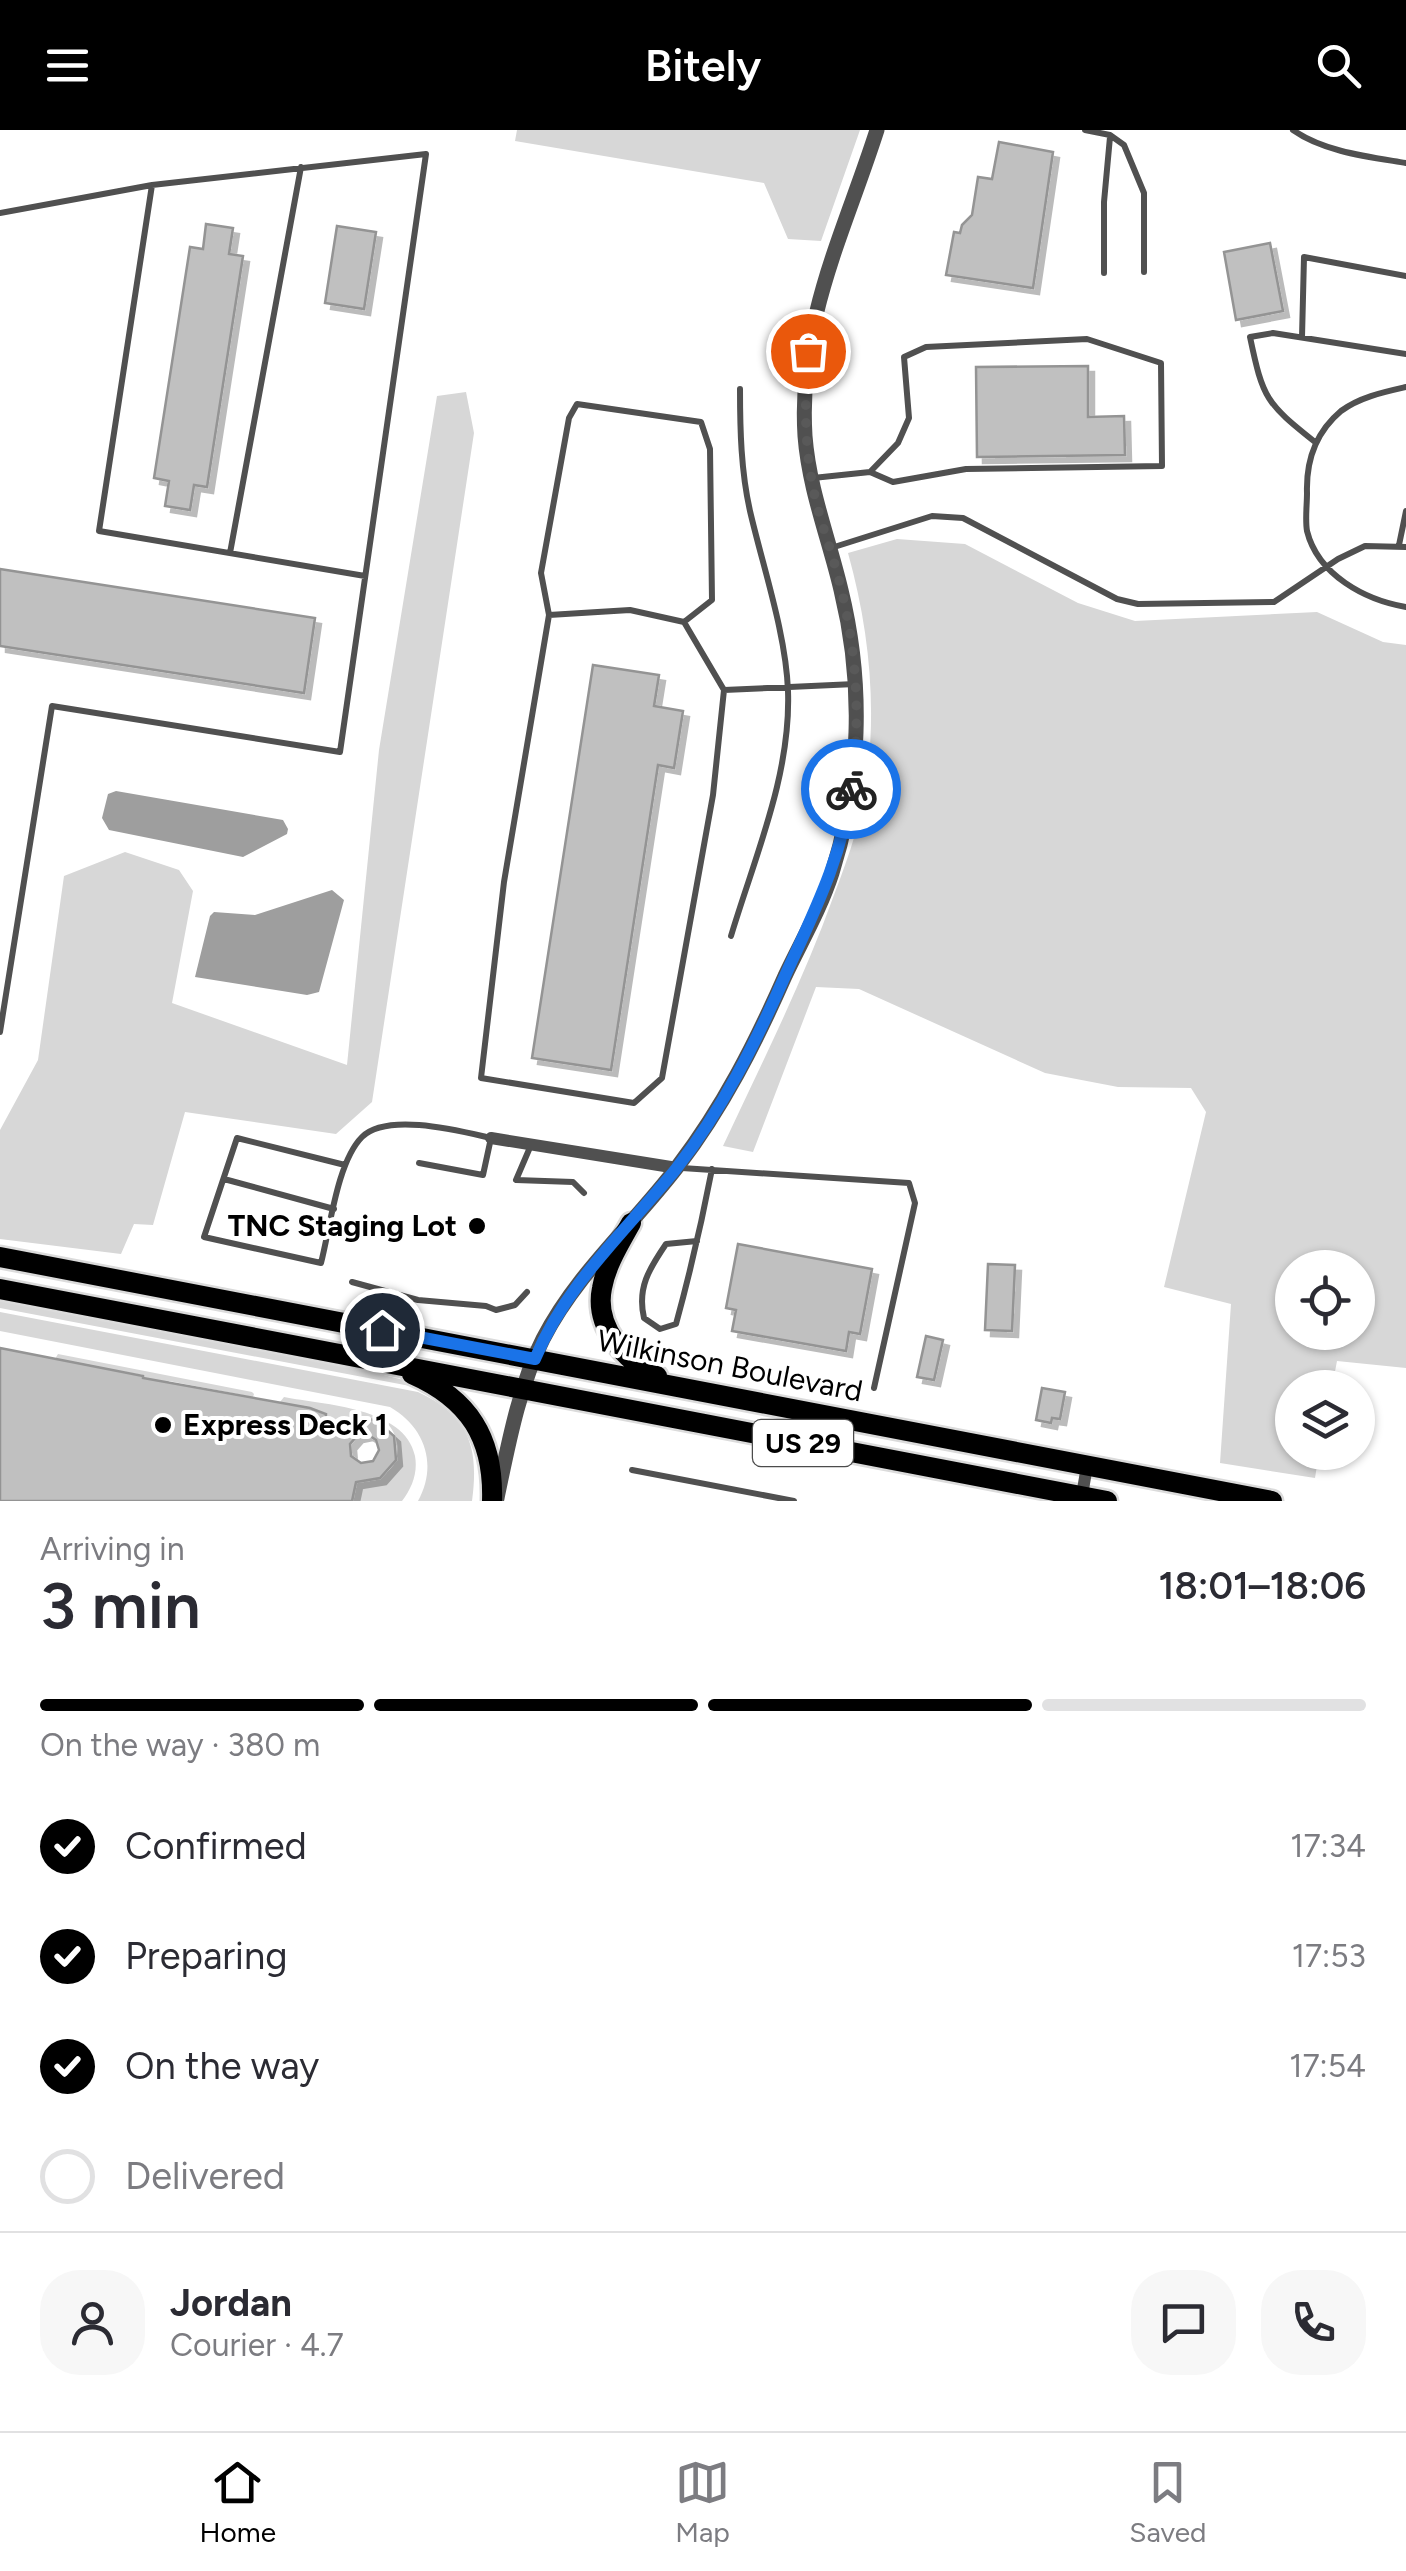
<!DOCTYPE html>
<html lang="en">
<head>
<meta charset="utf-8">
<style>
  body { margin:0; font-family:Figtree,sans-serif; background:#f7f7f7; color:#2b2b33; height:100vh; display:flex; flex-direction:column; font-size:38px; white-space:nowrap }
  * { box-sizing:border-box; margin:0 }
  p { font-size:32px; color:#7c7c81 }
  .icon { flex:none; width:55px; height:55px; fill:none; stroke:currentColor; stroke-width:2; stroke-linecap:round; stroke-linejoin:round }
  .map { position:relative; height:1371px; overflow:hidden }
  .side { display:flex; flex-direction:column; background:#fff; flex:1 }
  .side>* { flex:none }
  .fabs { position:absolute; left:1275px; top:1120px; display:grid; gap:20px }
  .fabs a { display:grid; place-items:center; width:100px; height:100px; border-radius:50%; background:#fff; box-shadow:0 2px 8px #0004; font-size:50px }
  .pin { position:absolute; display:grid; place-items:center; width:85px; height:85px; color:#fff; margin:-42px; border:5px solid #fff; border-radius:50%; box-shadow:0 2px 10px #0007 }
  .courier { position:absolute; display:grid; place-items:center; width:100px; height:100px; margin:-50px; border:8px solid #1a73e8; border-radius:50%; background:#fff; color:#222; box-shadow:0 2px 12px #0007 }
  .headline em { font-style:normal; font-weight:600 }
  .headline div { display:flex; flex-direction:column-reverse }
  .headline { display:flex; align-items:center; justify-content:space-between; height:170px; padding:0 40px }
  h1 { font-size:65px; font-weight:600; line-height:75px }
  .bar { display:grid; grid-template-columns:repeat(4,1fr); gap:15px 10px; align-content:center; height:120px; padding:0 40px }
  .bar i { height:12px; border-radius:8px; background:#e1e1e2 }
  .bar .selected { background:#000 }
  .bar p { grid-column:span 4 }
  .line { display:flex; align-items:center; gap:25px; padding:0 40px; border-top:2px solid #e1e1e2 }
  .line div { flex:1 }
  .round { display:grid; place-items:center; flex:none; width:105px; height:105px; border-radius:40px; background:#f7f7f7 }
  ol { padding:0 40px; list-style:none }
  li { display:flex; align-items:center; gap:30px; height:110px }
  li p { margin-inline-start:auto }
  li .icon { padding:10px; border-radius:50%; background:#000; color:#fff; stroke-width:4 }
  li:last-child { color:#7c7c81 }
  li i { width:55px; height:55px; border:5px solid #e1e1e2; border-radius:50% }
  header { display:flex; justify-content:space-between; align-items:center; height:130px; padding:0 40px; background:#000; color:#fff; font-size:45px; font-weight:600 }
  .menu { display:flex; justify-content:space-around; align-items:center; height:140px; border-top:2px solid #e1e1e2; background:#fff; font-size:28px; color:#7c7c81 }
  .menu a { display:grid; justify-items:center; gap:5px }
  .menu .selected { color:#000 }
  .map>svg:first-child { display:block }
  .green { fill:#d7d7d7; fill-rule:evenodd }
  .water { fill:#9e9e9e }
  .building { fill:#c0c0c0; stroke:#949494; stroke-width:2.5; fill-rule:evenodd; filter:url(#shadow) }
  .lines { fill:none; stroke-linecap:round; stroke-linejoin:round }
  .primary-casing { stroke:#dbdbdb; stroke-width:25 }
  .service { stroke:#505050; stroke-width:6 }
  .minor { stroke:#505050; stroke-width:12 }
  .tertiary { stroke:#505050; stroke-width:15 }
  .primary { stroke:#000; stroke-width:20 }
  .done { stroke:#595959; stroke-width:10; stroke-dasharray:0 18 }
  .route { stroke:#1a73e8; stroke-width:12 }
  .poi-dot { fill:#000; stroke:#fff; stroke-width:4 }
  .labels { text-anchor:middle; stroke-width:8; stroke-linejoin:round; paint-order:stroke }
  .shield { fill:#fff; stroke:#4c4c4c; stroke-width:2.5 }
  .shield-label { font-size:28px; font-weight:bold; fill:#000 }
  .poi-label { font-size:30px; font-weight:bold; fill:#000; stroke:#fff; text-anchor:end }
  .street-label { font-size:30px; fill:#000; stroke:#fff }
</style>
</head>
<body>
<header><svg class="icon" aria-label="menu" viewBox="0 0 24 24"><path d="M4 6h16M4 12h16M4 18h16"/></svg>Bitely<svg class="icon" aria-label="search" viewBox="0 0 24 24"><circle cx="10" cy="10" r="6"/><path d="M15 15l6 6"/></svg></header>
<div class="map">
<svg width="1406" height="1371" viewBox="0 0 1406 1371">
  <defs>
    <filter id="shadow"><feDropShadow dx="6" dy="6" stdDeviation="0" flood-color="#0004"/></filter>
  </defs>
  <rect width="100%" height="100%" fill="#fff"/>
  <path class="green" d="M517 0H860L821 111 788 109 764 53 515 11Z
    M466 262 474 303 372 972 336 1004 185 982 153 1095 134 1094 121 1124 0 1109V1000L38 930 64 746 125 722 179 740 193 761 172 873 347 935 379 620 437 266Z
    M897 409 965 414 1078 473 1135 491 1317 482 1383 512 1406 515V1238L1337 1231 1332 1257 1292 1258V1322L1319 1323 1315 1348 1220 1333 1231 1174 1164 1157 1206 982 1191 958 1118 957 1045 943 859 859 816 857 753 1022 723 1016C762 933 803 851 834 765 849 726 864 683 868 641 876 566 868 495 848 423ZM1292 1138H1358V1202H1292Z
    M0 1171 355 1238 412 1252 436 1267 410 1256 0 1178Z
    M0 1182 418 1262C470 1286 479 1318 472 1371H418C438 1335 425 1297 390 1277L0 1201Z
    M58 1224 252 1262 254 1264 253 1267 169 1251 166 1262 141 1257 143 1245 55 1229Z
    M284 1267C324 1275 405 1277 415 1326 418 1343 412 1358 402 1371H352L355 1350 380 1348C392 1340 400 1329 397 1313 388 1270 350 1299 327 1296L326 1283 313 1281 308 1289 310 1278 280 1272Z"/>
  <path class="water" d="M116 661 283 690 288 699 287 704 243 727 109 700 102 688 108 664Z
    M332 760 344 770 319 862 307 865 195 847 210 786 214 782 255 785Z"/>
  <path class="building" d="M999 12 1053 22 1033 158 946 145 954 102 960 103 962 95 972 85 978 47 992 49Z
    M206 94 233 98 229 124 243 126 207 357 194 355 190 380 165 376 169 351 154 348 190 117 203 119Z
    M337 96 376 102 364 179 325 173Z
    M1270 113 1283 181 1236 190 1224 122Z
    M1088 236V287L1124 286 1125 325 977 327 976 237Z
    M0 439 315 488 304 563 0 516Z
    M593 535 659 545 654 576 683 581 674 638 658 635 611 940 532 928Z
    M738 1114 872 1139 860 1204 849 1202 846 1221 732 1201 736 1180 726 1178Z
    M988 1134 1015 1135 1012 1201 985 1200Z
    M926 1206 943 1210 934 1250 917 1247Z
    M0 1218 143 1246V1248L310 1278 326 1284 325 1302 358 1289 376 1290 394 1306 396 1330 380 1348 356 1352 352 1371H0ZM367 1304 376 1310 379 1320 373 1331 361 1333 351 1326 350 1314 357 1306Z
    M1042 1258 1065 1262 1060 1289 1052 1288 1051 1293 1036 1290Z"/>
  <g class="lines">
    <defs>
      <path id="primary" d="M631 1093C620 1113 606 1135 602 1158 594 1197 625 1231 657 1246
        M0 1127 1272 1371
        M0 1159 1107 1371
        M412 1244C469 1269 494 1308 492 1371"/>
    </defs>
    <use href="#primary" class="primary-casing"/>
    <path class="service" d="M1085 0 1110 5 1124 15 1144 63V142
      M1293 0C1324 22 1370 27 1406 33
      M152 55 99 401 365 446
      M0 83 152 55 426 24 340 622 52 576 0 902
      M1104 143V72L1110 7
      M1302 207 1304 127 1406 146
      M1406 257C1384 262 1360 267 1341 281 1316 302 1306 331 1307 363 1307 375 1305 390 1307 401 1318 445 1365 470 1406 477
      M1315 312C1266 273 1263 269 1250 207L1273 203 1406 224
      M813 348 870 342 898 313 909 288 904 227 926 217 1087 209 1161 233 1162 336 966 339 893 352 870 342
      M1399 415 1406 381
      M831 418 932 386 963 388 1117 469 1138 474 1274 472 1338 429 1365 416 1406 417
      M230 423 301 37
      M549 485 541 443 569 288 577 274 701 292 710 319 712 470 684 492
      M724 560 684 492 630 480 549 485 504 752 481 948 634 973 662 948 713 665 724 560 855 554
      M731 806C755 726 791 645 788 561 786 504 763 437 750 381 741 341 740 300 740 259
      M531 1015 516 1050 573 1052 584 1063
      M345 1035 237 1008 204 1107 321 1133C330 1099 337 1032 362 1007 387 982 460 1001 491 1008L483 1045 419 1033
      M682 1038 909 1053 915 1073 874 1258
      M224 1049 334 1079
      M697 1111 666 1114C649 1139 637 1158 644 1188L660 1199 676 1194C690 1143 702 1091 712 1039
      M352 1152 418 1170 486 1176 496 1180 515 1175 527 1162
      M632 1340 794 1371"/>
    <path class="minor" d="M491 1008 677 1038
      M1081 1371 1087 1336"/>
    <path class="tertiary" d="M497 1368C508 1316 519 1256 543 1209 577 1143 633 1095 678 1036 723 977 755 914 785 846 801 812 820 780 832 743 861 651 864 554 841 460 829 409 809 359 805 306 798 190 843 106 877 0"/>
    <use href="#primary" class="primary"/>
  </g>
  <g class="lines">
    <path class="done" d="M808 221C805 267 804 312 813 358 820 393 834 427 842 462 857 527 861 593 851 659"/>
    <path class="route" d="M382 1200 535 1229C566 1154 626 1101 676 1039 722 980 755 914 785 846 813 784 842 728 851 659"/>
  </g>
  <g class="poi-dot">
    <circle cx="477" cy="1096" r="10"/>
    <circle cx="163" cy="1295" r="10"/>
  </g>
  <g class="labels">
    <rect class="shield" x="753" y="1290" width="100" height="46" rx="8"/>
    <g class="shield-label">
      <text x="803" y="1323">US 29</text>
    </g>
    <g class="poi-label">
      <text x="457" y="1106">TNC Staging Lot</text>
      <text x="183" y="1305" text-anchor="start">Express Deck 1</text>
    </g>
    <g class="street-label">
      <text transform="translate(730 1236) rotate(11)" y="10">Wilkinson Boulevard</text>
    </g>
  </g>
</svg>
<div class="fabs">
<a><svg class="icon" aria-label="locate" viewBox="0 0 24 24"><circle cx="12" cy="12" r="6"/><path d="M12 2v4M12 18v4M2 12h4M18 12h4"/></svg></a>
<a><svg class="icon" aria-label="layers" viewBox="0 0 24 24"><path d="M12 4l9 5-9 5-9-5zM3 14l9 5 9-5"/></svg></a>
</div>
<div class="pin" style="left:808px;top:221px;background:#ea580c"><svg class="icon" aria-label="bag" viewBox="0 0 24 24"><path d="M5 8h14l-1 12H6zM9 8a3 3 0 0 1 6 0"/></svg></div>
<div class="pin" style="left:382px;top:1200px;background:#1f2937"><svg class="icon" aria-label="home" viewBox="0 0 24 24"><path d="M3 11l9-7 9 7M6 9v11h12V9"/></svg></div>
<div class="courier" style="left:851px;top:659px"><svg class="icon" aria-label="bike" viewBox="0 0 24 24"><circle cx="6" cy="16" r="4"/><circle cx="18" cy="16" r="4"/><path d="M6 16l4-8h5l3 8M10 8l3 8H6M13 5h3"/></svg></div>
</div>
<section class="side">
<div class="headline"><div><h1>3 min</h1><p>Arriving in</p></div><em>18:01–18:06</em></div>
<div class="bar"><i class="selected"></i><i class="selected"></i><i class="selected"></i><i></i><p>On the way · 380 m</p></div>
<ol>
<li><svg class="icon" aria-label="check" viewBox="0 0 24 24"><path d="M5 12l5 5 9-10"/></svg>Confirmed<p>17:34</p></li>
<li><svg class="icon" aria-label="check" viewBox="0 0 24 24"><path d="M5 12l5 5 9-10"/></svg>Preparing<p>17:53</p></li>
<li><svg class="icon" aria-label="check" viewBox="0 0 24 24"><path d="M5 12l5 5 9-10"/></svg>On the way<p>17:54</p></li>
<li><i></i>Delivered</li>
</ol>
<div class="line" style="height:180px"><a class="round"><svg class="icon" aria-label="person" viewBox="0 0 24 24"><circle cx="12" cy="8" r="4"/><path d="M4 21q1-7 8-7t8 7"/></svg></a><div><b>Jordan</b><p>Courier · 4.7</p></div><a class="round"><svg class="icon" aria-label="chat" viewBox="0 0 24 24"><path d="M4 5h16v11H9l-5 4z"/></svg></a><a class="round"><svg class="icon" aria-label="phone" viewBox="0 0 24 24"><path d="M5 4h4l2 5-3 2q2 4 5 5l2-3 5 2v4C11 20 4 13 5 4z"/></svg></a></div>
</section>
<nav class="menu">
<a class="selected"><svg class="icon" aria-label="home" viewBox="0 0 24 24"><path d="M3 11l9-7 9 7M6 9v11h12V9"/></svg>Home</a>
<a><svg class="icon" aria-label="map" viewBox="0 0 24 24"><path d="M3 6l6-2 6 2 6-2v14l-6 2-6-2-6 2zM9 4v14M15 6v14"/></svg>Map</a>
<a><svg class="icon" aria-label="saved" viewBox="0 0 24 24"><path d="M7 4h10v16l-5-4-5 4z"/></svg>Saved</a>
</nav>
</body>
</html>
